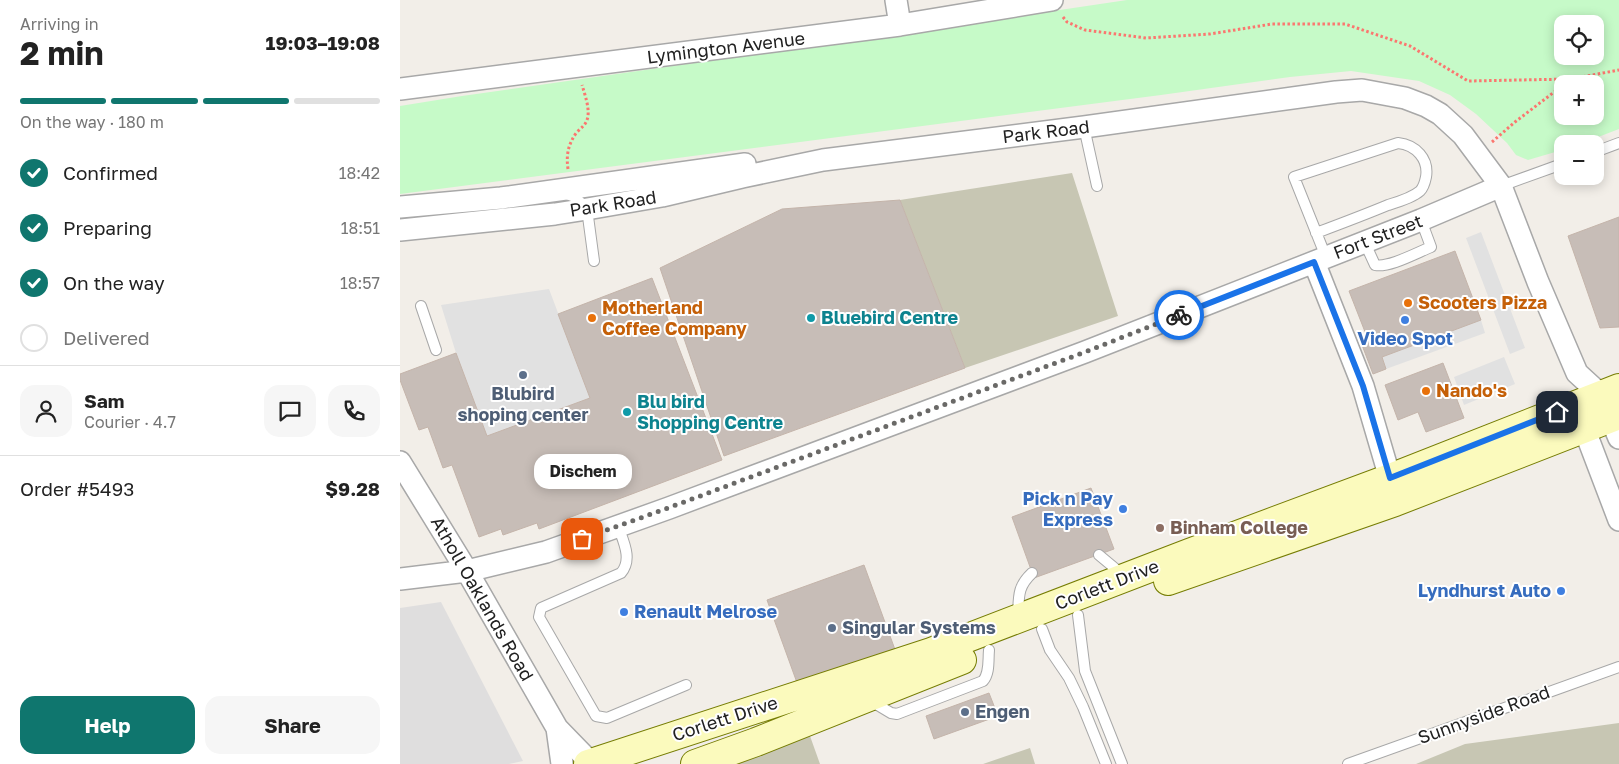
<!DOCTYPE html>
<html lang="en">
<head>
<meta charset="utf-8">
<style>
  body { margin:0; font-family:"Golos Text",sans-serif; background:#f6f6f6; color:#222; height:100vh; display:flex; flex-direction:column; font-size:19px; white-space:nowrap }
  * { box-sizing:border-box; margin:0 }
  p { font-size:16px; color:#767676 }
  .icon { flex:none; width:28px; height:28px; fill:none; stroke:currentColor; stroke-width:2; stroke-linecap:round; stroke-linejoin:round }
  .map { position:relative; flex:1; overflow:hidden }
  .side { display:flex; flex-direction:column; background:#fff; width:400px }
  .side>* { flex:none }
  .buttons { position:absolute; left:1154px; top:15px; display:grid; gap:10px }
  .buttons a { display:grid; place-items:center; width:50px; height:50px; border-radius:10px; background:#fff; box-shadow:0 2px 12px #0003; font-size:25px }
  .pin { position:absolute; display:grid; place-items:center; width:42px; height:42px; color:#fff; margin:-21px; border-radius:10px; box-shadow:0 2px 8px #0006 }
  .courier { position:absolute; display:grid; place-items:center; width:50px; height:50px; margin:-25px; border:4px solid #1a73e8; border-radius:50%; background:#fff; color:#222; box-shadow:0 1px 6px #0007 }
  .bubble { position:absolute; height:35px; border-radius:15px; background:#fff; box-shadow:0 2px 12px #0003; font-size:16px; font-weight:700; line-height:35px; text-align:center }
  .summary em { font-style:normal; font-weight:700 }
  .summary div { display:flex; flex-direction:column-reverse }
  .summary { display:flex; align-items:center; justify-content:space-between; height:85px; padding:0 20px }
  h1 { font-size:32px; font-weight:700; line-height:38px }
  .bar { display:grid; grid-template-columns:repeat(4,1fr); gap:8px 5px; align-content:center; height:60px; padding:0 20px }
  .bar i { height:6px; border-radius:4px; background:#e0e0e0 }
  .bar .on { background:#0f766e }
  .bar p { grid-column:span 4 }
  .line { display:flex; align-items:center; gap:12px; padding:0 20px; border-top:1px solid #e0e0e0 }
  .line div { flex:1 }
  .round { display:grid; place-items:center; flex:none; width:52px; height:52px; border-radius:15px; background:#f6f6f6 }
  ol { padding:0 20px; list-style:none }
  li { display:flex; align-items:center; gap:15px; height:55px }
  li p { margin-inline-start:auto }
  li .icon { padding:5px; border-radius:50%; background:#0f766e; color:#fff; stroke-width:4 }
  li:last-child { color:#767676 }
  li i { width:28px; height:28px; border:2px solid #e0e0e0; border-radius:50% }
  .button { display:flex; gap:10px; margin-top:auto; padding:10px 20px }
  .button a { flex:1; height:58px; border-radius:15px; background:#0f766e; color:#fff; font-size:20px; font-weight:700; line-height:58px; text-align:center }
  .button a+a { background:#f6f6f6; color:#222 }
  main { display:flex; flex:1; min-height:0 }
  .map>svg:first-child { display:block }
  .residential { fill:#dfdede }
  .construction { fill:#c7c6b3 }
  .park { fill:#c6fac8; fill-rule:evenodd }
  .parking { fill:#e1e1e1 }
  .building { fill:#c7bdb7; stroke:#c4b4aa }
  .lines { fill:none; stroke-linecap:round; stroke-linejoin:round }
  .lane-casing { stroke:#a8a8a8; stroke-width:12 }
  .street-casing { stroke:#a8a8a8; stroke-width:24 }
  .secondary-casing { stroke:#767d04; stroke-width:30 }
  .path { stroke:#fb766f; stroke-width:3; stroke-dasharray:2.5 2.5; stroke-linecap:butt }
  .lane { stroke:#fff; stroke-width:10 }
  .street { stroke:#fff; stroke-width:21 }
  .secondary { stroke:#fbfabd; stroke-width:28 }
  .done { stroke:#6a6967; stroke-width:5; stroke-dasharray:0 9 }
  .route { stroke:#1a73e8; stroke-width:6 }
  .food-dot { fill:#e8710a; stroke:#fff; stroke-width:2 }
  .culture-dot { fill:#0f9aa8; stroke:#fff; stroke-width:2 }
  .shop-dot { fill:#3f7fe0; stroke:#fff; stroke-width:2 }
  .service-dot { fill:#5c6f8a; stroke:#fff; stroke-width:2 }
  .education-dot { fill:#8d6e63; stroke:#fff; stroke-width:2 }
  .labels { text-anchor:middle; stroke-width:4; stroke-linejoin:round; paint-order:stroke }
  .street-label { font-size:18px; fill:#212121; stroke:#fff }
  .food-label { font-size:18px; font-weight:bold; fill:#c56008; stroke:#fff; text-anchor:start }
  .culture-label { font-size:18px; font-weight:bold; fill:#0d838f; stroke:#fff; text-anchor:start }
  .shop-label { font-size:18px; font-weight:bold; fill:#366cbe; stroke:#fff; text-anchor:end }
  .service-label { font-size:18px; font-weight:bold; fill:#4e5e75; stroke:#fff; text-anchor:start }
  .education-label { font-size:18px; font-weight:bold; fill:#785e54; stroke:#fff; text-anchor:start }
</style>
</head>
<body>
<main>
<section class="side">
<div class="summary"><div><h1>2 min</h1><p>Arriving in</p></div><em>19:03–19:08</em></div>
<div class="bar"><i class="on"></i><i class="on"></i><i class="on"></i><i></i><p>On the way · 180 m</p></div>
<ol>
<li><svg class="icon" aria-label="check" viewBox="0 0 24 24"><path d="M5 12l5 5 9-10"/></svg>Confirmed<p>18:42</p></li>
<li><svg class="icon" aria-label="check" viewBox="0 0 24 24"><path d="M5 12l5 5 9-10"/></svg>Preparing<p>18:51</p></li>
<li><svg class="icon" aria-label="check" viewBox="0 0 24 24"><path d="M5 12l5 5 9-10"/></svg>On the way<p>18:57</p></li>
<li><i></i>Delivered</li>
</ol>
<div class="line" style="height:90px"><a class="round"><svg class="icon" aria-label="person" viewBox="0 0 24 24"><circle cx="12" cy="8" r="4"/><path d="M4 21q1-7 8-7t8 7"/></svg></a><div><b>Sam</b><p>Courier · 4.7</p></div><a class="round"><svg class="icon" aria-label="chat" viewBox="0 0 24 24"><path d="M4 5h16v11H9l-5 4z"/></svg></a><a class="round"><svg class="icon" aria-label="phone" viewBox="0 0 24 24"><path d="M5 4h4l2 5-3 2q2 4 5 5l2-3 5 2v4C11 20 4 13 5 4z"/></svg></a></div>
<div class="line" style="height:65px"><div>Order #5493</div><b>$9.28</b></div>
<div class="button"><a>Help</a><a>Share</a></div>
</section>
<div class="map">
<svg width="1219" height="764" viewBox="0 0 1219 764">
  <rect width="100%" height="100%" fill="#f2eee8"/>
  <path class="residential" d="M41 602 123 761 109 764H0V608Z"/>
  <path class="construction" d="M672 173 718 316 565 368 500 200Z
    M1219 723V764H1016L1065 744Z
    M410 736 420 764H338Z
    M630 748 635 764H583Z"/>
  <path class="park" d="M727 0H1219V129L1180 144H1162V150L1128 160 1116 155 1107 143 1076 114 1050 95 1019 81 951 71 890 77 761 95 0 194V106L62 96 533 29ZM1162 24H1195V56H1162ZM1162 84H1195V116H1162Z"/>
  <path class="parking" d="M1081 232 1125 348 1110 354 1066 238Z
    M149 289 190 398 87 436 56 353 41 305Z
    M1081 320 1085 333 986 369 982 357Z
    M1104 357 1115 384 1064 405 1054 377Z"/>
  <path class="building" d="M500 200 565 368 324 456 260 268 382 209Z
    M1219 217V327L1200 328 1168 236Z
    M1055 251 1081 320 982 357 986 369 973 374 962 345 969 342 949 291Z
    M252 278 322 460 139 529 137 523 103 535 101 529 79 537 52 465 43 468 28 427 19 430 0 380V374L56 353 87 436 190 398 158 314Z
    M1043 363 1064 418 1026 432 1018 412 998 420 985 385Z
    M691 488 714 549 634 578 612 517Z
    M464 565 497 655 400 691 367 600Z
    M589 693 598 716 534 739 526 716Z"/>
  <g class="lines">
    <defs>
      <path id="lane" d="M684 127 697 186
        M1195 152 1219 143
        M1101 186 1162 164
        M164 193 175 197 187 209 194 261
        M916 233C940 224 964 215 988 205 998 202 1012 198 1020 191 1023 188 1025 182 1026 177 1029 159 1016 145 998 143L894 177 926 257
        M964 241 975 265C989 268 1016 253 1031 247L1021 220
        M21 306 36 350
        M218 526C223 541 233 559 221 573L141 608 139 617 196 716 207 718 286 685
        M699 555 723 575
        M678 615 685 671 722 764
        M618 616C619 597 617 587 632 573
        M642 629 650 650 669 678 683 707 706 764
        M471 701 491 713 497 714 583 681C590 673 588 660 589 650
        M948 764 1219 667"/>
      <path id="street" d="M496 0 500 25
        M0 89 500 25 652 0
        M0 207 101 198 345 164
        M0 230 155 214 187 209 262 196 342 177 423 160 684 127 936 92 962 90 1005 98 1026 106 1040 114 1063 135 1101 186 1138 282 1177 373 1201 395 1219 438
        M914 262 963 386 990 478
        M1179 415 1219 520
        M0 462 67 571 157 728 191 763
        M0 579 67 571 146 552 269 508 685 352 1021 220 1101 186
        M157 728 162 764"/>
      <path id="secondary" d="M768 581 995 502 1219 415
        M188 764 531 652 789 553 990 478 1219 388
        M295 764 356 742 562 660"/>
    </defs>
    <use href="#lane" class="lane-casing"/>
    <use href="#street" class="street-casing"/>
    <use href="#secondary" class="secondary-casing"/>
    <path class="path" d="M663 17 667 22 685 30 746 38 810 34 872 24H945L1010 46 1068 81 1171 79
      M1165 84 1171 79 1219 70
      M1092 142 1115 122 1162 86
      M168 169C166 155 168 144 177 132 182 127 187 124 188 116 189 106 185 95 182 85"/>
    <use href="#lane" class="lane"/>
    <use href="#street" class="street"/>
    <use href="#secondary" class="secondary"/>
  </g>
  <g class="lines">
    <path class="done" d="M182 539 268 508 685 352 779 315"/>
    <path class="route" d="M779 315 914 262 963 386 990 478 1157 412"/>
  </g>
  <g class="food-dot">
    <circle cx="1008" cy="303" r="5"/>
    <circle cx="192" cy="318" r="5"/>
    <circle cx="1026" cy="391" r="5"/>
  </g>
  <g class="culture-dot">
    <circle cx="411" cy="318" r="5"/>
    <circle cx="227" cy="412" r="5"/>
  </g>
  <g class="shop-dot">
    <circle cx="1005" cy="320" r="5"/>
    <circle cx="723" cy="509" r="5"/>
    <circle cx="1161" cy="591" r="5"/>
    <circle cx="224" cy="612" r="5"/>
  </g>
  <g class="service-dot">
    <circle cx="123" cy="375" r="5"/>
    <circle cx="432" cy="628" r="5"/>
    <circle cx="565" cy="712" r="5"/>
  </g>
  <circle class="education-dot" cx="760" cy="528" r="5"/>
  <g class="labels">
    <g class="street-label">
      <text transform="translate(326 48) rotate(-7)" y="6">Lymington Avenue</text>
      <text transform="translate(646 132) rotate(-7)" y="6">Park Road</text>
      <text transform="translate(213 204) rotate(-9)" y="6">Park Road</text>
      <text transform="translate(978 237) rotate(-21)" y="6">Fort Street</text>
      <text transform="translate(707 585) rotate(-21)" y="6">Corlett Drive</text>
      <text transform="translate(82 599) rotate(60)" y="6">Atholl Oaklands Road</text>
      <text transform="translate(1084 715) rotate(-20)" y="6">Sunnyside Road</text>
      <text transform="translate(325 719) rotate(-18)" y="6">Corlett Drive</text>
    </g>
    <g class="food-label">
      <text x="1018" y="309">Scooters Pizza</text>
      <text x="202" y="314">Motherland<tspan x="202" dy="21">Coffee Company</tspan></text>
      <text x="1036" y="397">Nando's</text>
    </g>
    <g class="culture-label">
      <text x="421" y="324">Bluebird Centre</text>
      <text x="237" y="408">Blu bird<tspan x="237" dy="21">Shopping Centre</tspan></text>
    </g>
    <g class="shop-label">
      <text x="1005" y="345" text-anchor="middle">Video Spot</text>
      <text x="713" y="505">Pick n Pay<tspan x="713" dy="21">Express</tspan></text>
      <text x="1151" y="597">Lyndhurst Auto</text>
      <text x="234" y="618" text-anchor="start">Renault Melrose</text>
    </g>
    <g class="service-label">
      <text x="123" y="400" text-anchor="middle">Blubird<tspan x="123" dy="21">shoping center</tspan></text>
      <text x="442" y="634">Singular Systems</text>
      <text x="575" y="718">Engen</text>
    </g>
    <g class="education-label">
      <text x="770" y="534">Binham College</text>
    </g>
  </g>
</svg>
<div class="buttons">
<a><svg class="icon" aria-label="locate" viewBox="0 0 24 24"><circle cx="12" cy="12" r="6"/><path d="M12 2v4M12 18v4M2 12h4M18 12h4"/></svg></a>
<a>+</a>
<a>−</a>
</div>
<div class="pin" style="left:182px;top:539px;background:#ea580c"><svg class="icon" aria-label="bag" viewBox="0 0 24 24"><path d="M5 8h14l-1 12H6zM9 8a3 3 0 0 1 6 0"/></svg></div>
<div class="pin" style="left:1157px;top:412px;background:#1f2937"><svg class="icon" aria-label="home" viewBox="0 0 24 24"><path d="M3 11l9-7 9 7M6 9v11h12V9"/></svg></div>
<div class="courier" style="left:779px;top:315px"><svg class="icon" aria-label="bike" viewBox="0 0 24 24"><circle cx="6" cy="16" r="4"/><circle cx="18" cy="16" r="4"/><path d="M6 16l4-8h5l3 8M10 8l3 8H6M13 5h3"/></svg></div>
<div class="bubble" style="left:134px;top:454px;width:98px">Dischem</div>
</div>
</main>
</body>
</html>
